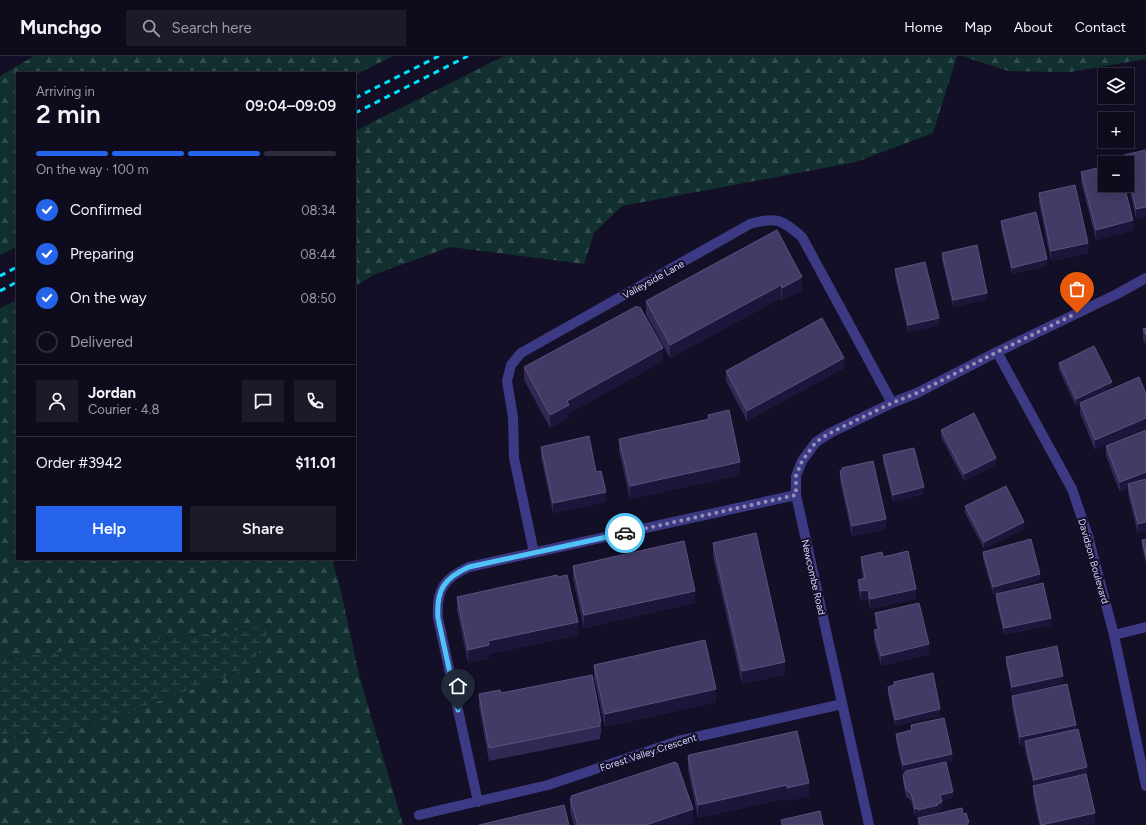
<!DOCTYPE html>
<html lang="en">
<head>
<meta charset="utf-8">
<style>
  body { margin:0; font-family:Figtree,sans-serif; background:#1c1929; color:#f1f3f6; height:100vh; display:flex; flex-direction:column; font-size:15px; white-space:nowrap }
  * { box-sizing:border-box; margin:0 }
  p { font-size:13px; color:#9b9ba3 }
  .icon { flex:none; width:22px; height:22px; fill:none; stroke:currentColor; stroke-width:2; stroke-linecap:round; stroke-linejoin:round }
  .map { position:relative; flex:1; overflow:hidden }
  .side { position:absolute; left:16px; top:16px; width:340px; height:488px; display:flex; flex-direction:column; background:#0e0b1c; border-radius:0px; box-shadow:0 4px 16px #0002,0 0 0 1px #2e2b3b }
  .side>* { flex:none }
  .tools { position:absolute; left:1098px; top:12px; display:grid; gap:8px }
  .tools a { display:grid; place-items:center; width:36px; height:36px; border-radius:0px; background:#0e0b1c; box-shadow:0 4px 16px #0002,0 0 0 1px #2e2b3b; font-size:20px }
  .pin { position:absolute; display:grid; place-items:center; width:34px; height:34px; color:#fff; margin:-41px -17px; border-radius:50% 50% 50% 0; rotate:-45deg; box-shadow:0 0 4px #0007 }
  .pin .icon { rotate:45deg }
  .courier { position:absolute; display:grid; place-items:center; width:40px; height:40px; margin:-20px; border:3px solid #4fc3f7; border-radius:50%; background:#fff; color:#222; box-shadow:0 1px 5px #0007 }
  .headline em { font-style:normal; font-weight:600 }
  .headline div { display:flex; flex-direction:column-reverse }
  .headline { display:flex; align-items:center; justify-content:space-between; height:68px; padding:0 20px }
  h1 { font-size:26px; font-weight:600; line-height:30px }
  .bar { display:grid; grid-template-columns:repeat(4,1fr); gap:6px 4px; align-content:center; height:48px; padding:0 20px }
  .bar i { height:5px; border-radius:3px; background:#2e2b3b }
  .bar .on { background:#2563eb }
  .bar p { grid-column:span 4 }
  .line { display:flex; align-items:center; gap:10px; padding:0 20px; border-top:1px solid #2e2b3b }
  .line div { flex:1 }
  .round { display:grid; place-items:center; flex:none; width:42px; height:42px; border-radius:0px; background:#1c1929 }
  ol { padding:0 20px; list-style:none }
  li { display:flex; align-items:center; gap:12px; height:44px }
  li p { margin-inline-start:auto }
  li .icon { padding:4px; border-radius:50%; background:#2563eb; color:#fff; stroke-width:4 }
  li:last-child { color:#9b9ba3 }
  li i { width:22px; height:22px; border:2px solid #2e2b3b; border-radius:50% }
  .primary-button { display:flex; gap:8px; margin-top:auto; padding:8px 20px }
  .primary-button a { flex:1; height:46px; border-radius:0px; background:#2563eb; color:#fff; font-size:16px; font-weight:600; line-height:46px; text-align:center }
  .primary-button a+a { background:#1c1929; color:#f1f3f6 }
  header { display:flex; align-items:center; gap:24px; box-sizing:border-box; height:56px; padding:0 20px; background:#0e0b1c; border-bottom:1px solid #2e2b3b }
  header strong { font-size:19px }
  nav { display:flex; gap:22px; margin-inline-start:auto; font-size:14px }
  .search { width:280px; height:36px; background:#1c1929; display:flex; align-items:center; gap:10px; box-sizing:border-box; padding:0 14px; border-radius:0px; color:#9b9ba3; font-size:15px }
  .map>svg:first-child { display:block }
  .forest { fill:url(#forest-firs) }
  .wetland { fill:url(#wetland-marsh) }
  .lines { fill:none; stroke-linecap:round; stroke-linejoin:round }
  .minor { stroke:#3d3a85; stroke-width:10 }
  .rail { stroke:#00e5ff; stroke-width:3; stroke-dasharray:6 5; stroke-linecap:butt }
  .wall { fill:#312854 }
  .shaded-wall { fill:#1d163a }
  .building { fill:#433a66; stroke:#5a527e }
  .done { stroke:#948fb3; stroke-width:4; stroke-dasharray:0 7.2 }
  .route { stroke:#4fc3f7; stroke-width:5 }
  .labels { text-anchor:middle; stroke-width:4; stroke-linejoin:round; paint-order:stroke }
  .street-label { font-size:10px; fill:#d9d4ff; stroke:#130f26 }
</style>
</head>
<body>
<header>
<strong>Munchgo</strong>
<div class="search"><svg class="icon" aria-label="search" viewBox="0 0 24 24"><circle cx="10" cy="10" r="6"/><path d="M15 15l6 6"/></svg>Search here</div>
<nav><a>Home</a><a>Map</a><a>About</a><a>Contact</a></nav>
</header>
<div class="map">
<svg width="1146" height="769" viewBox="0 0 1146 769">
  <defs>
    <pattern id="forest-firs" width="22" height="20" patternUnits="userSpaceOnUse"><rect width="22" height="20" fill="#12302f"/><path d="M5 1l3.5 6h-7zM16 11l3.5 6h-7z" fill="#344d4e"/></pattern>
    <pattern id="wetland-marsh" width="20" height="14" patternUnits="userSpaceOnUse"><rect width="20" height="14" fill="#12302f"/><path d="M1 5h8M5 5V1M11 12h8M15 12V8" fill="none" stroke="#344d4e"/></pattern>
  </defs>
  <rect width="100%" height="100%" fill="#130f26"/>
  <path class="forest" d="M34 0H393L355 19V17H17V191L0 199V20Z
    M504 0H957L933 77 856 106 622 150 594 177 584 208 450 191 373 219 355 231V75Z
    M962 0H1146V3L1070 16 1008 15Z
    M17 244V503H332L340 531 359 619 403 769H0V682L36 681 101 666 252 611 271 570 0 603V252Z"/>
  <path class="wetland" d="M271 570 252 611 101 666 36 681 0 682V603Z"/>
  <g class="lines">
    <path class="minor" d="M997 296 1072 433 1088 480 1114 579 1146 730
      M534 497 514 402 513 361 507 325 511 309 521 297 750 168C777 160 782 164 802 181L892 347
      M1114 579 1146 571
      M478 746 438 562C436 534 444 522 469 511L796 439
      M419 759 548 729 678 685 842 648
      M869 769 796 439V420L802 405 816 386 830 377 892 347 917 337 997 296 1117 238 1146 222"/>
    <path class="rail" d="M355 42 439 0
      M355 57 468 0
      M0 220 17 211
      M0 235 17 226"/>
  </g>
  <path class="wall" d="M1146 94V161L1136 163 1127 122V107H1124V99Z
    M1081 116 1133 174 1096 184 1081 126Z
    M1039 137 1088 197 1051 205 1039 147Z
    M1001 165 1047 210 1012 218 1001 172Z
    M777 174 802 234 782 244 781 242 670 302 646 258V245Z
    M942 197 987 243 953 251 942 204Z
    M895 213 939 269 908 276 895 220Z
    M1146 272V289L1143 283V273Z
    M663 305 569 357V362L550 372 524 324V311Z
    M1059 307 1112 333 1098 339 1095 394 1080 357V348L1076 350 1059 314Z
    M844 312 747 365 726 325V315Z
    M708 359 740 419 630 443 619 395V383L708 363Z
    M941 374 996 409 964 425 941 381Z
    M1146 374 1138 478 1128 438V432L1120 436 1106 400V390Z
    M541 391 596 416 606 446 553 457 541 401Z
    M883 399 924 438 893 446 883 406Z
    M842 412 886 473 852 480 840 425V415L842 414Z
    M965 450 1024 473 984 493 965 457Z
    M1146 483V508L1142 491V484Z
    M713 487 785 619 742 628 713 500Z
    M983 496 1040 524 993 538 983 503Z
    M861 501H883L916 543 870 553 868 544 861 545 858 534V524L863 523 861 511Z
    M573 510 695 547 584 572 573 523Z
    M996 538 1051 569 1004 579 996 545Z
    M457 541 578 579 489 598V602L468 607 457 554Z
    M875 557 929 598 881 610 874 584V574L877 573 875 567Z
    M1006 601 1063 627 1012 638 1006 608Z
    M594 609 716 646 605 671 594 622Z
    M894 626 940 660 895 670 888 638V631L894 630Z
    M501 637 601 666V678L600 679V683L489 705 479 651V638Z
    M1012 640 1076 673 1087 721 1095 767 1086 769H1039L1033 740V730H1034L1025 695V690L1020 691 1012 650Z
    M911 669 952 705 946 706 953 742 942 745V753L938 755V756L918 761V759L915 760 911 744 906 741 903 726V719L925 711 903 716 896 685V678L911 675Z
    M797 675 809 740 787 745V742L698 762 688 714V701Z
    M676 708 693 766 685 769H574L570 756V743H571V740Z
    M963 758 969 766V769H918V762Z"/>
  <path class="shaded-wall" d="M1146 151V161L1136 163V153Z
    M1133 164V174L1096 184V174Z
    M1088 187V197L1051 205V195Z
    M1047 203V210L1012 218V212Z
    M802 221V234L782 244V232Z
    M781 229V242L670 302V289Z
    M987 237V243L953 251V244Z
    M939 262V269L908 276V269Z
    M663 292V305L569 357V362L550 372V359L567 345Z
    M844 302V312L747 365V355Z
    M1112 326V333L1076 350V343Z
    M1146 362V372L1095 394V384Z
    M996 402V409L964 425V418Z
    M740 406V419L630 443V430Z
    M1146 416V426L1128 428V432L1120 436V426Z
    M924 431V438L893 446V439Z
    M606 436V446L553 457V447Z
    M886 463V473L852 480V470Z
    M1024 466V473L984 493V486Z
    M1146 466V476L1138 478V468Z
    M1040 518V524L993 538V531Z
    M916 533V543L870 553V543Z
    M868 534V544L861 545V535Z
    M695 535V547L584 572V559Z
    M1051 562V569L1004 579V572Z
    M578 566V579L489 598V602L468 607V594L488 585Z
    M929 588V598L881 610V600Z
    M785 606V619L742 628V615Z
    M1063 620V627L1012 638V631Z
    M716 633V646L605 671V658Z
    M940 653V660L895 670V664Z
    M1076 669V679L1025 685V690L1020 691V681Z
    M952 698V705L903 716V709Z
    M1087 711V721L1034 734V724Z
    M809 727V740L787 745V732Z
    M787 729V742L698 762V749Z
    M953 736V742L940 746V739Z
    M942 746V753L938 755V756L918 761V754Z
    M918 752V759L915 760V753Z
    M693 753V766L685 769H646Z
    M1095 757V767L1086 769H1043Z"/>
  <path class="building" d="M1146 94V151L1136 153 1127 112V107H1126L1124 99Z
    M1105 110V129H1124L1133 164 1096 174 1081 116Z
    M1075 129 1088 187 1051 195 1039 137Z
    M1036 156 1047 203 1012 212 1001 165Z
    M777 174 802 221 782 232 781 229 670 289 646 245Z
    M977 189 987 237 953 244 942 197Z
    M925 206 939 262 908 269 895 213Z
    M637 250 638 252 640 251 663 292 567 345 569 349 550 359 524 311Z
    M822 262 844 302 747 355 726 315Z
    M1146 272V279L1143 273Z
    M1094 290 1112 326 1076 343 1059 307Z
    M1139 321 1146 338V362L1095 384 1080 347Z
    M729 354 740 406 630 430 619 383 709 363 708 359Z
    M974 357 996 402 964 418 941 374Z
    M1146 374V416L1120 426 1106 390Z
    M589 380 596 416 601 415 606 436 553 447 541 391Z
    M914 392 924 431 893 439 883 399Z
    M873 405 886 463 852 470 840 415 843 414 842 412Z
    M1146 423V466L1138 468 1128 428Z
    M1006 430 1024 466 984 486 965 450Z
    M756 477 785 606 742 615 713 487Z
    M1031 483 1040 518 993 531 983 496Z
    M1146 483V501L1142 484Z
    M684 485 695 535 584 559 573 510Z
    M908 495 916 533 870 543 868 534 861 535 858 524 865 522 861 501 882 496 883 501Z
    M557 519 558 521 567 519 578 566 488 585 489 589 468 594 457 541Z
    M1043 527 1051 562 1004 572 996 538Z
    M919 547 929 588 881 600 874 574 879 573 875 557Z
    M705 584 716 633 605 658 594 609Z
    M1057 590 1063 620 1012 631 1006 601Z
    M933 617 940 653 895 664 888 631 894 629V626Z
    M592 619 601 666H599L600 670 489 692 479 638 500 634 501 637Z
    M1067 628 1076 669 1020 681 1012 640Z
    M944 662 952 698 903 709 896 678 912 674 911 669Z
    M1078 673 1087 711 1034 724 1025 685Z
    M797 675 809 727 787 732V729L698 749 688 701 689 699Z
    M675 706 676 708 677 707 693 753 646 769H578L570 743H572L571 740Z
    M946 706 953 736 940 739 942 746 937 748 938 749 918 754V752L915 753 911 737 906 734 903 719 906 715Z
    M1086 718 1095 757 1041 769 1033 730Z
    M564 749 569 769H479Z
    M962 752 963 758 966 757 969 766 966 767 967 769H920L918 762Z
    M820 755 823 769H782L781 764Z"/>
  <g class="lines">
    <path class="done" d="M625 477 796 439V420L802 405 816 386 830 377 892 347 917 337 997 296 1077 257"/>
    <path class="route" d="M458 654 438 562C436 534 444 522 469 511L625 477"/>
  </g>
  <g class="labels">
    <g class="street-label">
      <text transform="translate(653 223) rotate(-29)" y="4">Valleyside Lane</text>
      <text transform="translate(1094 505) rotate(74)" y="4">Davidson Boulevard</text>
      <text transform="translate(814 521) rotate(77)" y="4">Newcombe Road</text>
      <text transform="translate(648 696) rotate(-18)" y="4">Forest Valley Crescent</text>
    </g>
  </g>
</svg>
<div class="tools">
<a><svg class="icon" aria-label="layers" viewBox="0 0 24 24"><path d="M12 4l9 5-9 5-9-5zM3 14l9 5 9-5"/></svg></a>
<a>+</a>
<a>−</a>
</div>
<div class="pin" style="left:1077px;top:257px;background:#ea580c"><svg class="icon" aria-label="bag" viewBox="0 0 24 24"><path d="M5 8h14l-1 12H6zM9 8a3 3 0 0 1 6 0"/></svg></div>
<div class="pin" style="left:458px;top:654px;background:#1f2937"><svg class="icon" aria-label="home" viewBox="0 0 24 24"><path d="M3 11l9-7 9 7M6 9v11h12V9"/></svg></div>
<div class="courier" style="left:625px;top:477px"><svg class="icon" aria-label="car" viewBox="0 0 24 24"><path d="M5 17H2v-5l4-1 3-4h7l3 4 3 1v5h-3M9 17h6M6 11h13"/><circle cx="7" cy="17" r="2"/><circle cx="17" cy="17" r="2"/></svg></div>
<section class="side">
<div class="headline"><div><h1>2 min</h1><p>Arriving in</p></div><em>09:04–09:09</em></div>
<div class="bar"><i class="on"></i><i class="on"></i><i class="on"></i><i></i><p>On the way · 100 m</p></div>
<ol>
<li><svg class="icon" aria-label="check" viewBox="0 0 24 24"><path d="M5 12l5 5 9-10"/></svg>Confirmed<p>08:34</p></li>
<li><svg class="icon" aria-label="check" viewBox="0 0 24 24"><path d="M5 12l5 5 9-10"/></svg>Preparing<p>08:44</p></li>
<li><svg class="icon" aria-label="check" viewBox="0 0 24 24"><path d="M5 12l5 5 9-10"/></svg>On the way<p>08:50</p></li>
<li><i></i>Delivered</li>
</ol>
<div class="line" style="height:72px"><a class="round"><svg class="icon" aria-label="person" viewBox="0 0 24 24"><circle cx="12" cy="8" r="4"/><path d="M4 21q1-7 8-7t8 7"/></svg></a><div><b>Jordan</b><p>Courier · 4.8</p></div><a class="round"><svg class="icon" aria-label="chat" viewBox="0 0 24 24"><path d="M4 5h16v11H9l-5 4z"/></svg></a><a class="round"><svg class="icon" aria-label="phone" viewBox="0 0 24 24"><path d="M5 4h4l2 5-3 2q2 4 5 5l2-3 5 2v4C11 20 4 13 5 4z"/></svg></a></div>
<div class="line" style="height:52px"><div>Order #3942</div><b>$11.01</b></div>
<div class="primary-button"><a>Help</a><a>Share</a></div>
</section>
</div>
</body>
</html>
